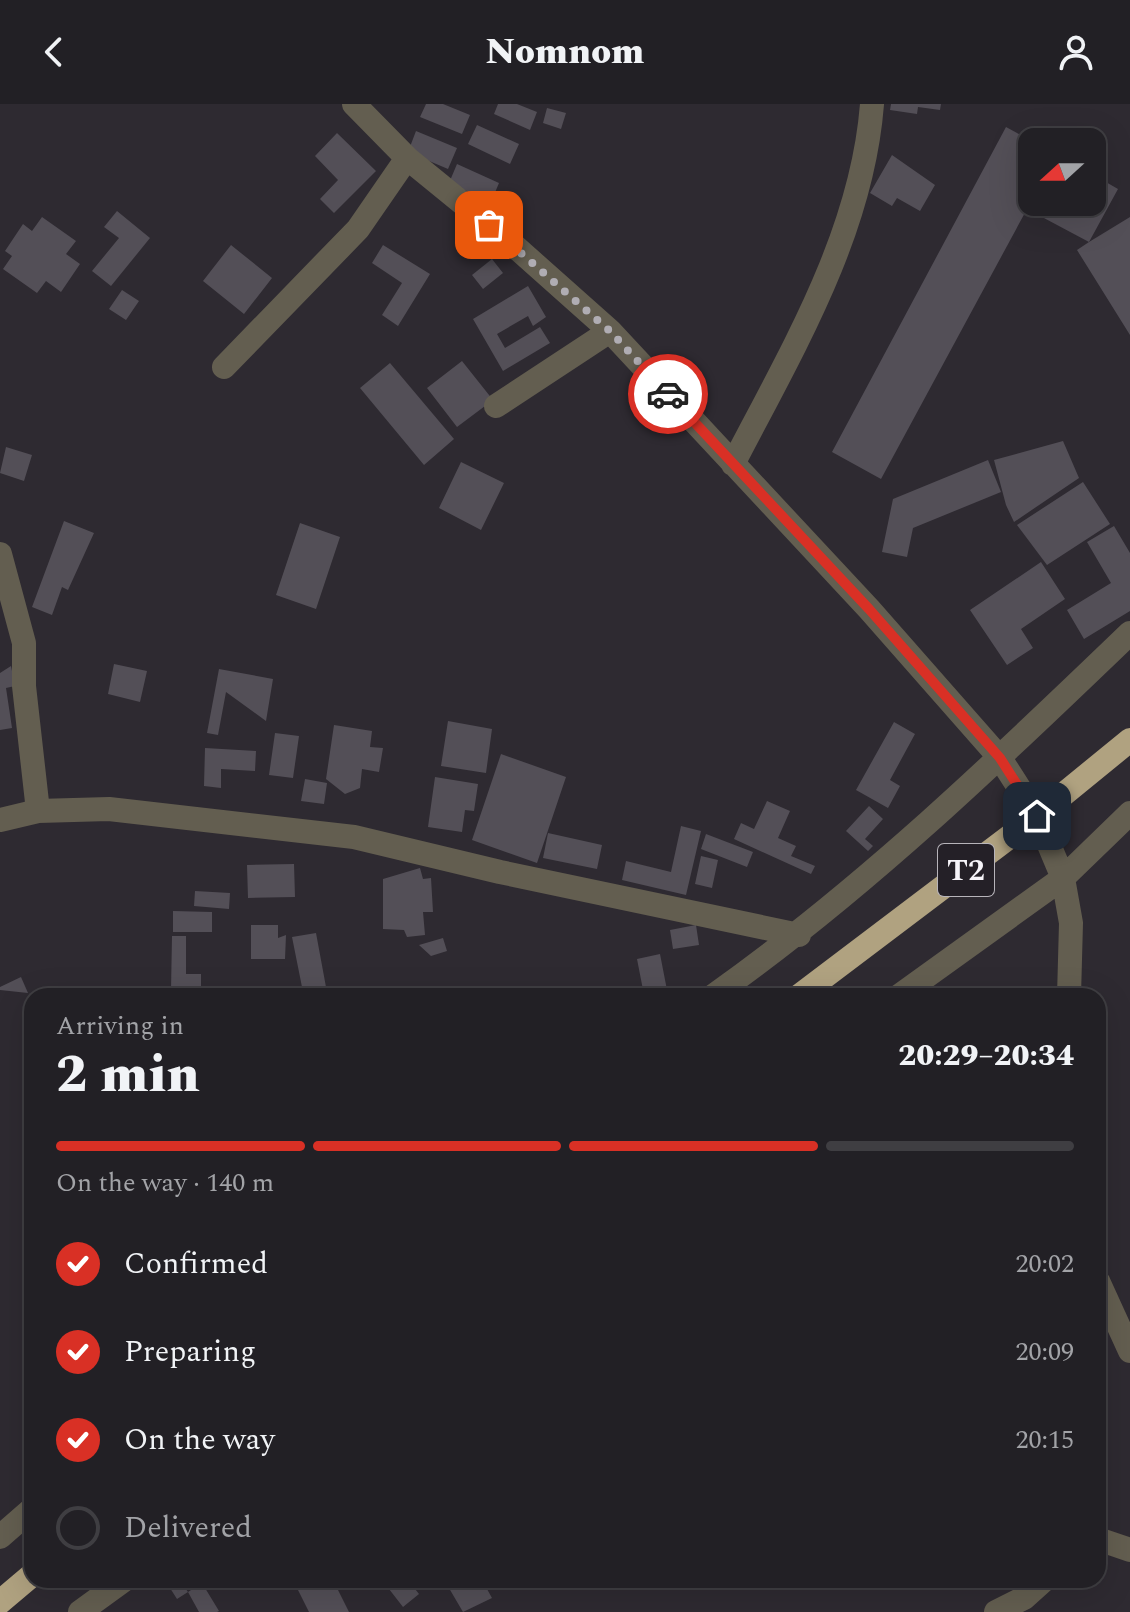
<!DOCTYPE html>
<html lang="en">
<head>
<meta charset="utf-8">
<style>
  body { margin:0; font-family:Spectral,serif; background:#2e2d32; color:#f1f3f6; height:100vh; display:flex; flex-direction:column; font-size:30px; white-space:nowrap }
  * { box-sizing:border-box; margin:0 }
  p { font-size:26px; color:#a2a3a7 }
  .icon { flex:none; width:44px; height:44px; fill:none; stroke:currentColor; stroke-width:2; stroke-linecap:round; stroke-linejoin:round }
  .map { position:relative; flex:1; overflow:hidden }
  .drawer { position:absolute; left:24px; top:884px; width:1082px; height:600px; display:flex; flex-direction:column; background:#222025; border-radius:24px; box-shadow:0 8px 32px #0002,0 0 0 2px #3f3e42 }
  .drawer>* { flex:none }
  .needle { width:52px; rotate:249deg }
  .fabs { position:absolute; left:1018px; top:24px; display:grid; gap:16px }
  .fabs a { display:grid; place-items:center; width:88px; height:88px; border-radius:16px; background:#222025; box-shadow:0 8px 32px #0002,0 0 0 2px #3f3e42; font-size:40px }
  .pin { position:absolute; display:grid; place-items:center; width:68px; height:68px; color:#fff; margin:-34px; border-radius:16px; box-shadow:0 4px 12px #0006 }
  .courier { position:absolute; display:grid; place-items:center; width:80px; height:80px; margin:-40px; border:6px solid #d93025; border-radius:50%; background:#fff; color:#222; box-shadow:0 2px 10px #0007 }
  .headline em { font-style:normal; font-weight:800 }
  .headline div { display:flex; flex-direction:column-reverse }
  .headline { display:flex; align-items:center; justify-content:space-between; height:136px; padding:0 32px }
  h1 { font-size:52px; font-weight:800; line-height:60px }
  .bar { display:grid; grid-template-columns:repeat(4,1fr); gap:12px 8px; align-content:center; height:96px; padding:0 32px }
  .bar i { height:10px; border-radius:6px; background:#3f3e42 }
  .bar .current { background:#d93025 }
  .bar p { grid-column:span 4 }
  ol { padding:0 32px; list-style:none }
  li { display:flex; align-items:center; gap:24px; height:88px }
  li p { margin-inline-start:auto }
  li .icon { padding:8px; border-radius:50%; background:#d93025; color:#fff; stroke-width:4 }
  li:last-child { color:#a2a3a7 }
  li i { width:44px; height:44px; border:4px solid #3f3e42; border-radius:50% }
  header { display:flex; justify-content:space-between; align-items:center; height:104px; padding:0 32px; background:#222025; font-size:36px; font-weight:800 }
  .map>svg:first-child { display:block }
  .building { fill:#534f57 }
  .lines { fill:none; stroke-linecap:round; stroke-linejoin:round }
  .street { stroke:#635e50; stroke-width:24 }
  .highway { stroke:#b0a280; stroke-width:24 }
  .done { stroke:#b0adb3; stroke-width:8; stroke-dasharray:0 14.4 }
  .route { stroke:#d93025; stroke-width:10 }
  .labels { text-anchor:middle; stroke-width:6; stroke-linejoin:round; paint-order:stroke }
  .shield { fill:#242027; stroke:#b7b4ba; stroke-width:2 }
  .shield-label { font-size:30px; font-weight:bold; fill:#f6f4f9 }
</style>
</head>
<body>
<header><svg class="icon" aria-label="back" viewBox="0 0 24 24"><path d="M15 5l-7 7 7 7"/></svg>Nomnom<svg class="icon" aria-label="person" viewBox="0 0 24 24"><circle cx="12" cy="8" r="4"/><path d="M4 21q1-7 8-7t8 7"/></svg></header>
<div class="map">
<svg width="1130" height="1508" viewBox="0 0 1130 1508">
  <rect width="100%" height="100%" fill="#2e2a31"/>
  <path class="building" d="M426 0H443L470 11 462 30 420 13Z
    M498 0H517L537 8 530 26 494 10Z
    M891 0H941L940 6 918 3 917 10 890 6Z
    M547 4 566 9 561 25 543 19Z
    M477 21 519 40 510 60 468 40Z
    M1006 23 1032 37V98H1092V70L1118 85 1089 138 1130 113V231L1077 146 1089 138 1027 105 881 375 832 348Z
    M416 27 457 44 448 65 408 48Z
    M337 29 376 67 334 109 320 95 338 76 315 52Z
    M892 51 935 81 920 107 897 94 892 102 870 89Z
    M457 60 499 79 491 98 449 79Z
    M117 107 150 134 111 182 92 167 119 134 104 123Z
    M42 113 76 137 66 150 80 160 61 188 46 177 37 189 3 165 12 152 5 147 23 120 32 127Z
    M231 141 272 174 244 210 203 177Z
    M383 141 430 170 398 222 382 211 402 179 372 159Z
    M492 155 503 169 483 185 472 171Z
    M528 182 546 213 533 222 528 212 497 230 505 244 540 223 550 239 503 267 473 215Z
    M122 186 139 197 126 216 109 205Z
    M462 257 493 296 457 323 427 284Z
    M390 259 454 335 424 361 360 284Z
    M1063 337 1079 374 1014 418 1006 401 994 356Z
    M6 343 32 351 24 377 0 369Z
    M988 356 1001 388 913 424 907 453 882 448 893 395Z
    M461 358 504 379 481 426 439 404Z
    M1083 378 1110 420 1047 461 1017 421Z
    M64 417 94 429 68 486 62 483 52 511 32 503Z
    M300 419 340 433 316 505 276 491Z
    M1114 422 1130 449V507L1084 535 1067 506 1111 479 1087 438Z
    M1041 458 1065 495 1021 525 1033 544 1007 561 970 506Z
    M114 560 147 567 140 598 108 590Z
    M11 562 15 582 6 584 12 624 0 626V569Z
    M219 565 273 575 266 617 226 588 218 631 207 629Z
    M448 617 492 625 486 669 441 662Z
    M894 618 915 630 890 676 900 682 888 704 856 686Z
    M334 621 372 627 370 643 383 644 379 668 362 665 360 684 345 690 326 675Z
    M275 629 299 632 293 674 269 671Z
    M205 644 256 647 255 667 221 665V684L204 682Z
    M501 650 566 673 537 759 472 736Z
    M435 673 478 680 474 707 465 706 462 728 428 723Z
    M305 675 327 679 324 700 301 697Z
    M767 697 790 707 778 734 796 742 791 752 815 762 811 770 734 735 741 719 754 725Z
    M869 702 883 715 865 735 873 742 868 747 846 727Z
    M681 722 701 727 686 791 622 776 626 757 671 768Z
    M548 729 602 741 597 765 543 754Z
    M706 730 753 748 747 763 701 745Z
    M701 752 718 756 712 784 695 780Z
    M294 760 295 793 248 794 247 761Z
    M420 764 423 775 431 774 433 808H423L425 831 407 833 404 826 383 825V775Z
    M195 787 230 789 229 805 194 802Z
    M173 807 212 808V828H173Z
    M251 821H278V834L286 831 285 855H251Z
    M696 821 699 841 673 845 670 826Z
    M316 829 326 883 303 888 292 833Z
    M172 832H186V870H201V887L171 886Z
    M443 834 447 847 431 852 419 841Z
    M660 850 667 886 644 891 637 855Z
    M21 873 28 889 0 886V883Z
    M293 1476H333L349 1508H309Z
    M382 1476H408L419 1490 403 1503Z
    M451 1476H482L492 1494 463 1508 446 1479Z
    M181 1478 188 1488 177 1495 170 1484Z
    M202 1479 219 1507 217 1508H199L188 1488Z"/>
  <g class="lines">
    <path class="street" d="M354 0 407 54 510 138 610 227 869 505 1000 654 1037 712 1063 774 1071 819 1069 892
      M224 263 358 125 407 54
      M496 302 610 227
      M733 360C792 246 862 130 872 0
      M0 450 24 539V582L38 707
      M0 716 38 707 109 705 354 733 500 768 799 831
      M713 892C864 785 997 657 1130 529
      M899 892 1063 774 1130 709
      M1098 1177 1130 1247
      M0 1433 32 1405
      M1098 1435 1130 1446
      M80 1508 124 1476
      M996 1508 1024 1494 1044 1476"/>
    <path class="highway" d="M799 892 1037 712 1130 636
      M0 1498 32 1471"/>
  </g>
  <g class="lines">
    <path class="done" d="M489 121 610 227 668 290"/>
    <path class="route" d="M668 290 869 505 1000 654 1037 712"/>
  </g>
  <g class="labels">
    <rect class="shield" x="938" y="740" width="56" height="52" rx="6"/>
    <g class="shield-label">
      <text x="966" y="776">T2</text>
    </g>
  </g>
</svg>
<div class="fabs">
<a><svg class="needle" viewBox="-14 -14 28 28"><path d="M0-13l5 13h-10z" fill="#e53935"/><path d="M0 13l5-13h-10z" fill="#a2a3a7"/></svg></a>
</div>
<div class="pin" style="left:489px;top:121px;background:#ea580c"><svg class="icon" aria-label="bag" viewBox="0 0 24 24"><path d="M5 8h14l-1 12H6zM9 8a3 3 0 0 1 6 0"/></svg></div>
<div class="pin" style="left:1037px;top:712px;background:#1f2937"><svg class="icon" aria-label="home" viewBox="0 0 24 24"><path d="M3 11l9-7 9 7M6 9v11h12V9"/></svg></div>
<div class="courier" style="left:668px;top:290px"><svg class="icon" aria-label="car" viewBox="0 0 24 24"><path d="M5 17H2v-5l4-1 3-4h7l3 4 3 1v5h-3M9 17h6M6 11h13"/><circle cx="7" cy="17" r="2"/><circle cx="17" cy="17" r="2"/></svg></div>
<section class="drawer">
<div class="headline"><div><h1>2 min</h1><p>Arriving in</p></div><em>20:29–20:34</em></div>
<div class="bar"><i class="current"></i><i class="current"></i><i class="current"></i><i></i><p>On the way · 140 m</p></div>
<ol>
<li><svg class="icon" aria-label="check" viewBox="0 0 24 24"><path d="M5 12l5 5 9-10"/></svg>Confirmed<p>20:02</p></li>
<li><svg class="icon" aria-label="check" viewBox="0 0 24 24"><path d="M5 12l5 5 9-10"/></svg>Preparing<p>20:09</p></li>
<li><svg class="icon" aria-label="check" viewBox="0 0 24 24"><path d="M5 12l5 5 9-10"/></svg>On the way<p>20:15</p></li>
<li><i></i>Delivered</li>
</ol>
</section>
</div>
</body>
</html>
